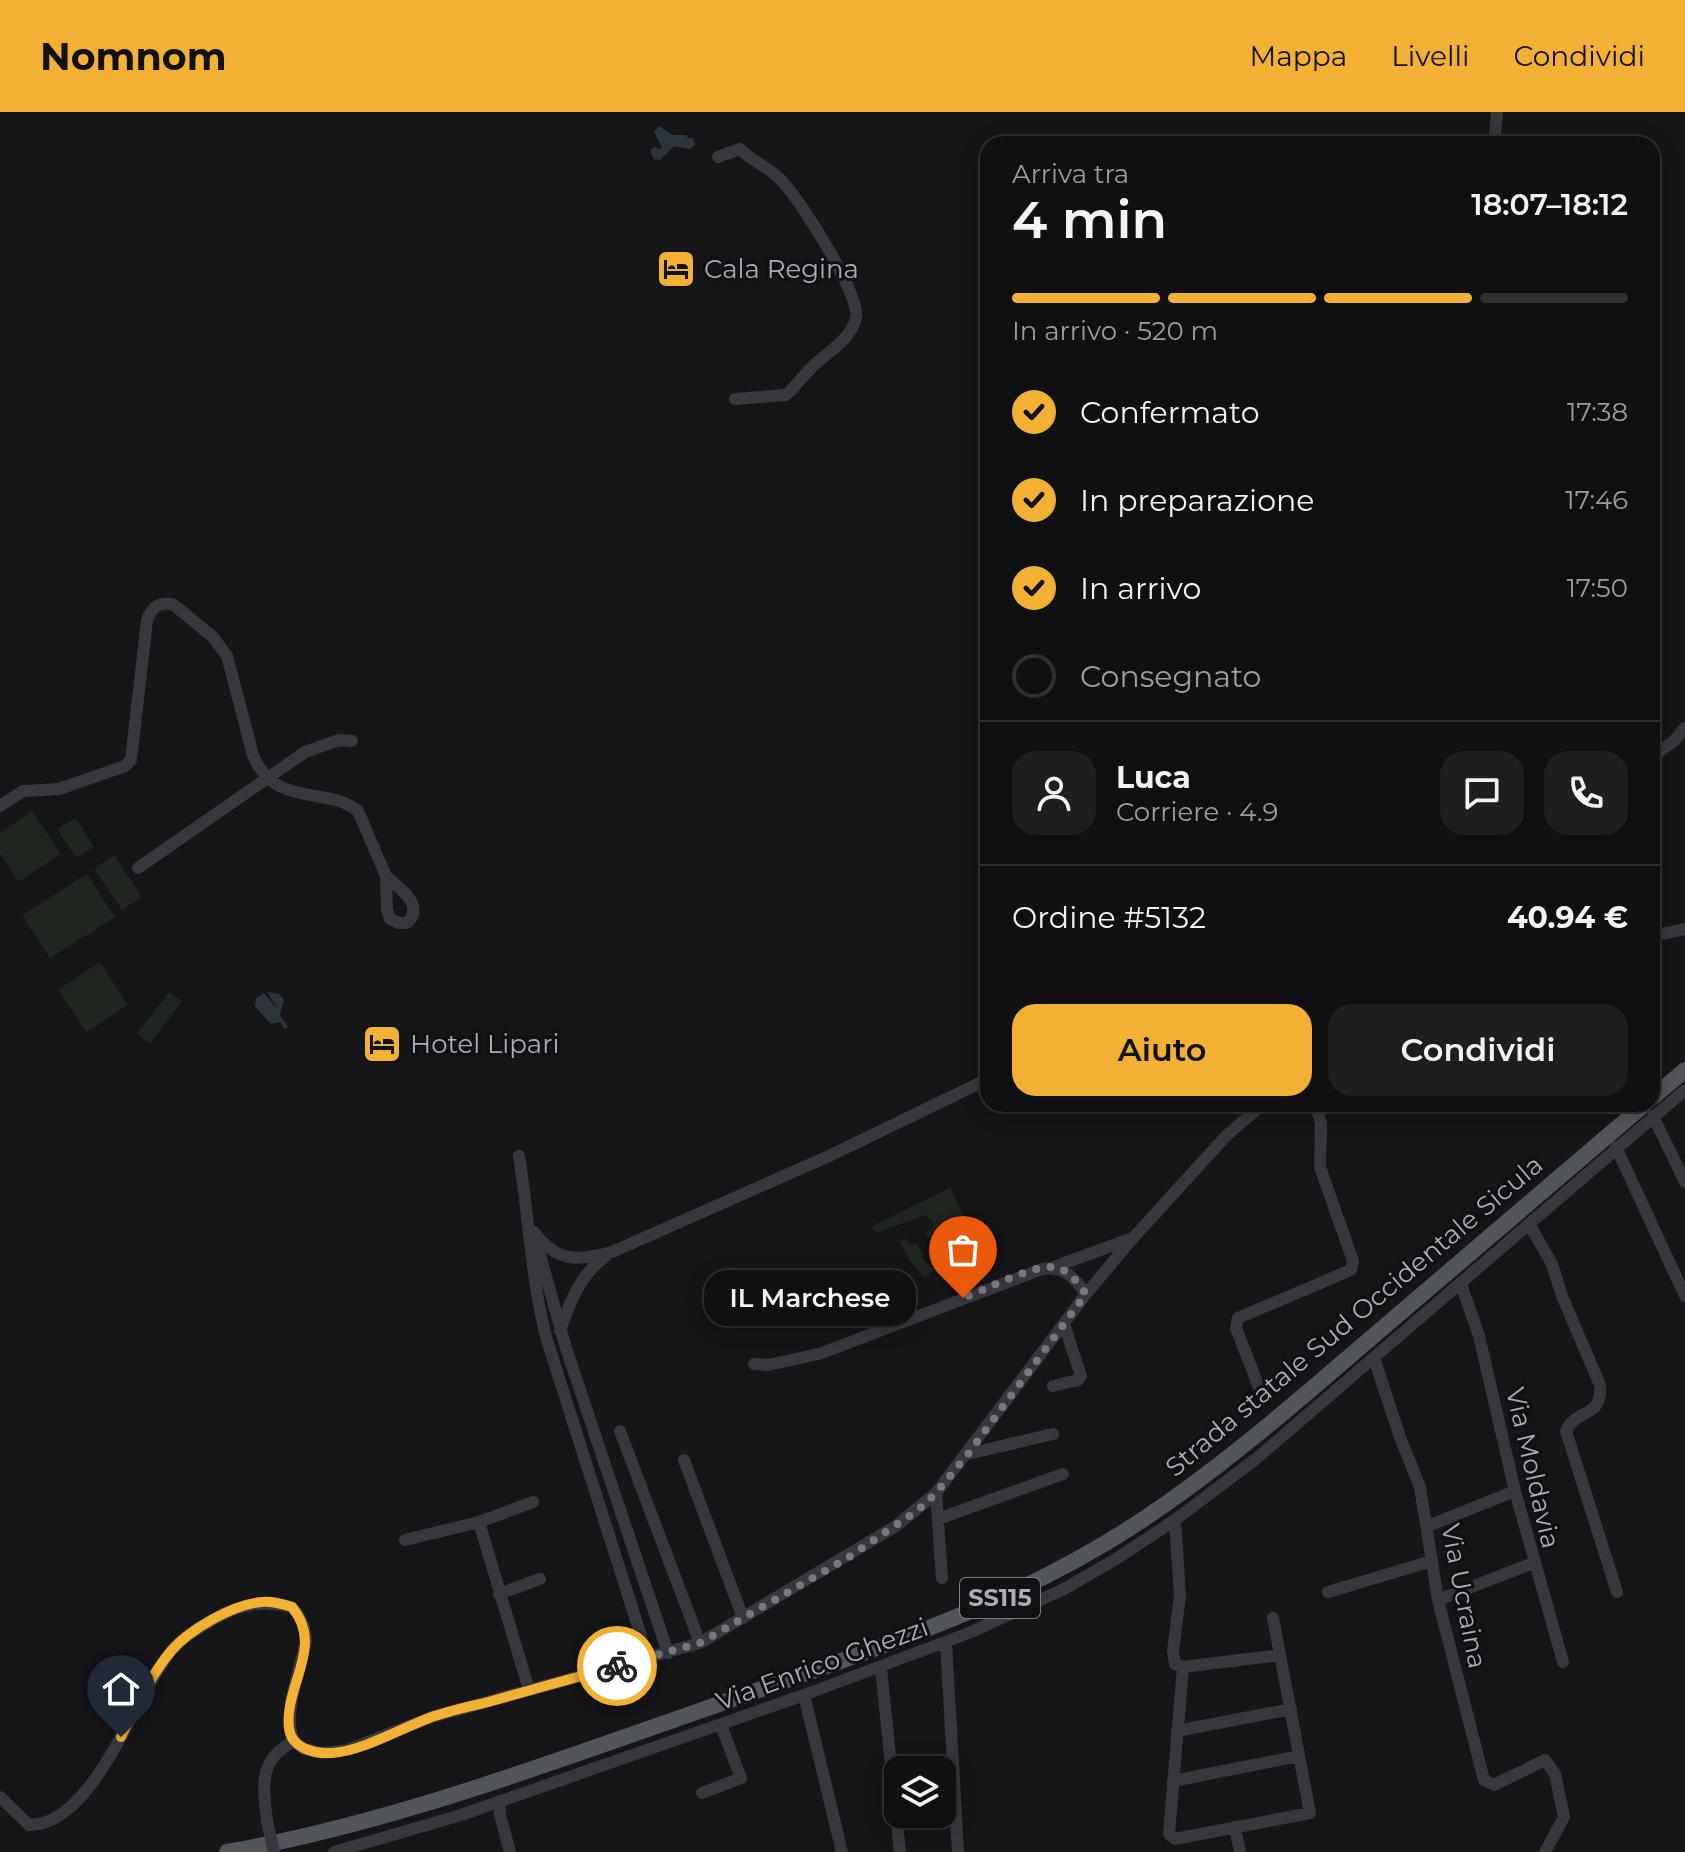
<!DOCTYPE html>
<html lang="it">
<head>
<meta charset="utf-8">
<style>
  body { margin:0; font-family:Montserrat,sans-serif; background:#1e1e20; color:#f1f3f6; height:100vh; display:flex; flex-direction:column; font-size:30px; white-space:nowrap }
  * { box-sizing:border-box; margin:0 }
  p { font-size:26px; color:#9c9d9f }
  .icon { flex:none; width:44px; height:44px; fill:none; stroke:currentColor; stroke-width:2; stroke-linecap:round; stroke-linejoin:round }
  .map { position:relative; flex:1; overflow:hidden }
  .side { position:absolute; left:980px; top:24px; width:680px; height:976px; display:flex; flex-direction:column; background:#101012; border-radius:24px; box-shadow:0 4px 20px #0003,0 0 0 2px #303032 }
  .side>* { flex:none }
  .fabs { position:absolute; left:884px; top:1644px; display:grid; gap:16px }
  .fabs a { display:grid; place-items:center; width:72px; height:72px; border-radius:16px; background:#101012; box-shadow:0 4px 20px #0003,0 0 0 2px #303032; font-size:40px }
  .pin { position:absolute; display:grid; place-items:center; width:68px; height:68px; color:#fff; margin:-82px -34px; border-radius:50% 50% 50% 0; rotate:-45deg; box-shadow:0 0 8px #0007 }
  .pin .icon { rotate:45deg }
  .courier { position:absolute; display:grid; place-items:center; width:80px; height:80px; margin:-40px; border:6px solid #f2b134; border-radius:50%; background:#fff; color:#222; box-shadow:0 2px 10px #0007 }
  .bubble { position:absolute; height:56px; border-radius:24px; background:#101012; box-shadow:0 4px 20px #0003,0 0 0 2px #303032; font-size:26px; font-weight:600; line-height:56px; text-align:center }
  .overview em { font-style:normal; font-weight:600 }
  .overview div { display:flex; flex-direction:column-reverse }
  .overview { display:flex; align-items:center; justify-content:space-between; height:136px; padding:0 32px }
  h1 { font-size:52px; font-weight:600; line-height:60px }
  .bar { display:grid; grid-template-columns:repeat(4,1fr); gap:12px 8px; align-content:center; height:96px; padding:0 32px }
  .bar i { height:10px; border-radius:6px; background:#303032 }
  .bar .current { background:#f2b134 }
  .bar p { grid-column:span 4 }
  .line { display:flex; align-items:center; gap:20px; padding:0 32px; border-top:2px solid #303032 }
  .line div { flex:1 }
  .round { display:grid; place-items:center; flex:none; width:84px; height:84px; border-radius:24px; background:#1e1e20 }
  ol { padding:0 32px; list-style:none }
  li { display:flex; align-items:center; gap:24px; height:88px }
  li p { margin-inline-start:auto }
  li .icon { padding:8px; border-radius:50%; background:#f2b134; color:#111; stroke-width:4 }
  li:last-child { color:#9c9d9f }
  li i { width:44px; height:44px; border:4px solid #303032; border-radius:50% }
  .action { display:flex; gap:16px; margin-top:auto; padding:16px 32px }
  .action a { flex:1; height:92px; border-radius:24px; background:#f2b134; color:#111; font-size:32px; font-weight:600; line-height:92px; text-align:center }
  .action a+a { background:#1e1e20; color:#f1f3f6 }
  header { display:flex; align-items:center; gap:48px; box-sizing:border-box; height:112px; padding:0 40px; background:#f2b134; color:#111 }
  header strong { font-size:38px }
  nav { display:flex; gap:44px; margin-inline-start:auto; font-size:28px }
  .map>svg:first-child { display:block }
  .green { fill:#1e261f }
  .water { fill:#2c353c }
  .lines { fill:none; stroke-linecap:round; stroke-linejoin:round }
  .minor { stroke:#37383d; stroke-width:12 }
  .major { stroke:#53555c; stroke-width:16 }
  .minor-bridge { stroke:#37383d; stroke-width:12 }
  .done { stroke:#757880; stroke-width:8; stroke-dasharray:0 14.4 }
  .route { stroke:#f2b134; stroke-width:10 }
  .labels { text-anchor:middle; stroke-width:6; stroke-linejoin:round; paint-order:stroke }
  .shield { fill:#111113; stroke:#7b7e86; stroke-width:2 }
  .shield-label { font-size:24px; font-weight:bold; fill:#a8adb8 }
  .poi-label { font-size:26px; fill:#a8adb8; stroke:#111113; text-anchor:start }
  .street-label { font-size:26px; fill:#a8adb8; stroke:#111113 }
</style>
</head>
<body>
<header>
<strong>Nomnom</strong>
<nav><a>Mappa</a><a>Livelli</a><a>Condividi</a></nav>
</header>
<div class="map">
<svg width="1685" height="1740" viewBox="0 0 1685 1740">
  <rect width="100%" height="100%" fill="#161618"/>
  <path class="green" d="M32 699 61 742 19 770 0 742V721Z
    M76 706 94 735 76 746 57 717Z
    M114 743 142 785 122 798 94 757Z
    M87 762 115 805 50 846 22 803Z
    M100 850 128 893 86 920 58 878Z
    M169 880 182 889 150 932 137 922Z
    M950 1076 978 1133 948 1149 936 1125 928 1126 925 1122 934 1114 931 1107 925 1103 876 1121 871 1115Z
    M906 1127 912 1134 916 1131 924 1144 922 1146 934 1158 925 1166 909 1148 900 1129Z"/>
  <path class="water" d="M659 14 673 23H686L688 26H693L695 33 690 37 674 34 660 48 654 47 651 41V37L655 35 660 37 662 35 654 20Z
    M267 880 279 882 284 888 280 903 288 915 285 917 280 910 271 912 255 895 256 886 264 881 278 898Z"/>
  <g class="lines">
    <path class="minor" d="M1494 32 1497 0
      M718 45 740 37C752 49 768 55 780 67 798 84 861 183 856 206 851 228 826 241 811 256 802 265 795 275 786 283L735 287
      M1652 645 1674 629 1685 616
      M0 694 23 679 59 677 125 654 131 648 147 508C152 495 159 489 174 493L213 525 227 544 253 643C275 697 325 673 358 699L386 764 387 798 390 807 399 811H407C426 793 399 776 386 764
      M138 756 305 640 339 628 352 629
      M1652 824 1685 817
      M1653 1004 1685 1070
      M1616 1035 1685 1184
      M519 1044C529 1105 531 1168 547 1228L648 1546
      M1529 1112 1552 1152 1562 1184 1600 1273C1603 1307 1576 1296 1566 1319L1617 1480
      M534 1120C557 1151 578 1149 612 1140L829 1044 988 967
      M537 1132 566 1236 668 1541
      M1054 1155 1130 1127
      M1461 1172 1479 1224 1515 1379 1563 1550
      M560 1219C570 1189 580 1163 606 1144
      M1374 1246 1400 1325 1420 1375 1438 1488 1484 1668 1494 1673 1545 1648 1555 1662 1564 1705 1545 1740
      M754 1252 768 1253 819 1242 1042 1157C1063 1153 1074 1165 1086 1182
      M1053 1274 1078 1268 1081 1264 1064 1212
      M1262 1283 1236 1216 1238 1206 1351 1158 1353 1149 1320 1055 1321 1011 1315 992
      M620 1319 700 1531
      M968 1342 1053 1322
      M684 1348 743 1506
      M936 1381 942 1466
      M938 1407 1063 1362
      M1175 1408 1180 1483 1173 1539 1175 1552 1183 1555 1280 1543
      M479 1410 533 1390
      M1428 1414 1515 1379
      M405 1428 479 1410 529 1578
      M1328 1480 1432 1449
      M499 1482 540 1467
      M1438 1488 1533 1451
      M946 1530 958 1740
      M1183 1555 1169 1722 1175 1727 1310 1701 1273 1506
      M881 1556 900 1740
      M804 1583 842 1740
      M1177 1619 1291 1597
      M294 1629 304 1637 323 1641 347 1638 432 1605 700 1531 896 1414 936 1381 1086 1182 1133 1126 1227 1023 1263 992
      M1173 1669 1299 1644
      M702 1681 741 1666 721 1613
      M0 1685 29 1713C94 1714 135 1582 171 1539 183 1525 200 1515 216 1506 241 1492 264 1488 292 1495 302 1506 305 1515 306 1530 300 1557 282 1604 294 1629
      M499 1689 500 1703 510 1740
      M267 1709C263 1673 258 1648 294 1629
      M1235 1715 1240 1740
      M334 1740 461 1703 804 1583 969 1521 1064 1477 1116 1447 1175 1408 1257 1346 1685 978"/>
    <path class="major" d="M1652 986 1685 958
      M227 1740C391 1711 547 1652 705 1597 851 1545 1002 1499 1133 1414 1218 1359 1294 1292 1371 1226 1462 1148 1553 1070 1645 992"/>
    <path class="minor-bridge" d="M267 1709 274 1740"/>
  </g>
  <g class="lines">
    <path class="done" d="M617 1554 700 1531 849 1445 918 1398 936 1381 968 1342 1086 1182C1078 1171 1067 1155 1052 1155 1030 1154 985 1178 963 1186"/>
    <path class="route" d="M121 1625C135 1595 150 1565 171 1539 189 1518 233 1492 262 1490 272 1489 282 1492 292 1495 325 1535 284 1573 289 1616 291 1636 314 1642 332 1641 362 1639 400 1617 429 1606 448 1599 468 1595 488 1590 531 1578 574 1566 617 1554"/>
  </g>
  <defs>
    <symbol id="hotel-square" viewBox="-11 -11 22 22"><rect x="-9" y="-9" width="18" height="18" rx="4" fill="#f2b134" stroke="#111113"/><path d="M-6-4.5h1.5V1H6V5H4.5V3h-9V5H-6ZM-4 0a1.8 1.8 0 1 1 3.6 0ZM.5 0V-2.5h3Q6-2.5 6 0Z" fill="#111"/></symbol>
  </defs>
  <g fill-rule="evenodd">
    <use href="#hotel-square" x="654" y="135" width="44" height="44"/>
    <use href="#hotel-square" x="360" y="910" width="44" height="44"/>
  </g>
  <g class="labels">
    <rect class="shield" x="960" y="1466" width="80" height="40" rx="6"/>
    <g class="shield-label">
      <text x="1000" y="1494">SS115</text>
    </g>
    <g class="poi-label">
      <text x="704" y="166">Cala Regina</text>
      <text x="410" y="941">Hotel Lipari</text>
    </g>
    <g class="street-label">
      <text transform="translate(1354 1204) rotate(-40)" y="9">Strada statale Sud Occidentale Sicula</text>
      <text transform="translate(1533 1356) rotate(77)" y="9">Via Moldavia</text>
      <text transform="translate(1464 1484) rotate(79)" y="9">Via Ucraina</text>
      <text transform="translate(822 1552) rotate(-20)" y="9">Via Enrico Ghezzi</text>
    </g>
  </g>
</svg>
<div class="fabs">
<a><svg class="icon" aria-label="layers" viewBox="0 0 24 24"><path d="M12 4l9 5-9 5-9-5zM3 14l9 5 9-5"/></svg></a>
</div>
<div class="pin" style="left:963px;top:1186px;background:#ea580c"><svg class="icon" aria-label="bag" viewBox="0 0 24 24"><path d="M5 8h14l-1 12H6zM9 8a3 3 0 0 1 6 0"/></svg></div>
<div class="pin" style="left:121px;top:1625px;background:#1f2937"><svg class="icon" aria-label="home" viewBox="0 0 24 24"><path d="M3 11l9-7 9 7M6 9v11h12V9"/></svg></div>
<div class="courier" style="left:617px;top:1554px"><svg class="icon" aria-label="bike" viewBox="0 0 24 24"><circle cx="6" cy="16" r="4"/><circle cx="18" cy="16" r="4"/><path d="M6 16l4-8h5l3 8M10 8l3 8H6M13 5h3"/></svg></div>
<div class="bubble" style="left:704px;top:1158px;width:212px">IL Marchese</div>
<section class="side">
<div class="overview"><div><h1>4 min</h1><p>Arriva tra</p></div><em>18:07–18:12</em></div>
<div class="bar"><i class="current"></i><i class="current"></i><i class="current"></i><i></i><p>In arrivo · 520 m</p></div>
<ol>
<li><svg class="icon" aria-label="check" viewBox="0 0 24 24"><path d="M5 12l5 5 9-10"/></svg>Confermato<p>17:38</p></li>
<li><svg class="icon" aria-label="check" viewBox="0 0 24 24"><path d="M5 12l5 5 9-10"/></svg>In preparazione<p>17:46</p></li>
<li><svg class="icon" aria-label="check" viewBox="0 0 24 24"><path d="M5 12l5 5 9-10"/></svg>In arrivo<p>17:50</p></li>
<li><i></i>Consegnato</li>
</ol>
<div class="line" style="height:144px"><a class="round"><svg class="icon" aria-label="person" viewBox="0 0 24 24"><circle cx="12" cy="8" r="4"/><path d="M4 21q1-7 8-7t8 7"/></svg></a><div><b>Luca</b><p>Corriere · 4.9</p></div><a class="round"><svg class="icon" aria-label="chat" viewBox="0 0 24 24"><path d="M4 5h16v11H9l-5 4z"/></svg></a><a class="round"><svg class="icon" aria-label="phone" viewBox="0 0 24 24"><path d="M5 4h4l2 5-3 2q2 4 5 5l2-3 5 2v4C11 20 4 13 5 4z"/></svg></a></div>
<div class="line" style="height:104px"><div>Ordine #5132</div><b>40.94 €</b></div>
<div class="action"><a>Aiuto</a><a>Condividi</a></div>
</section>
</div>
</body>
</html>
